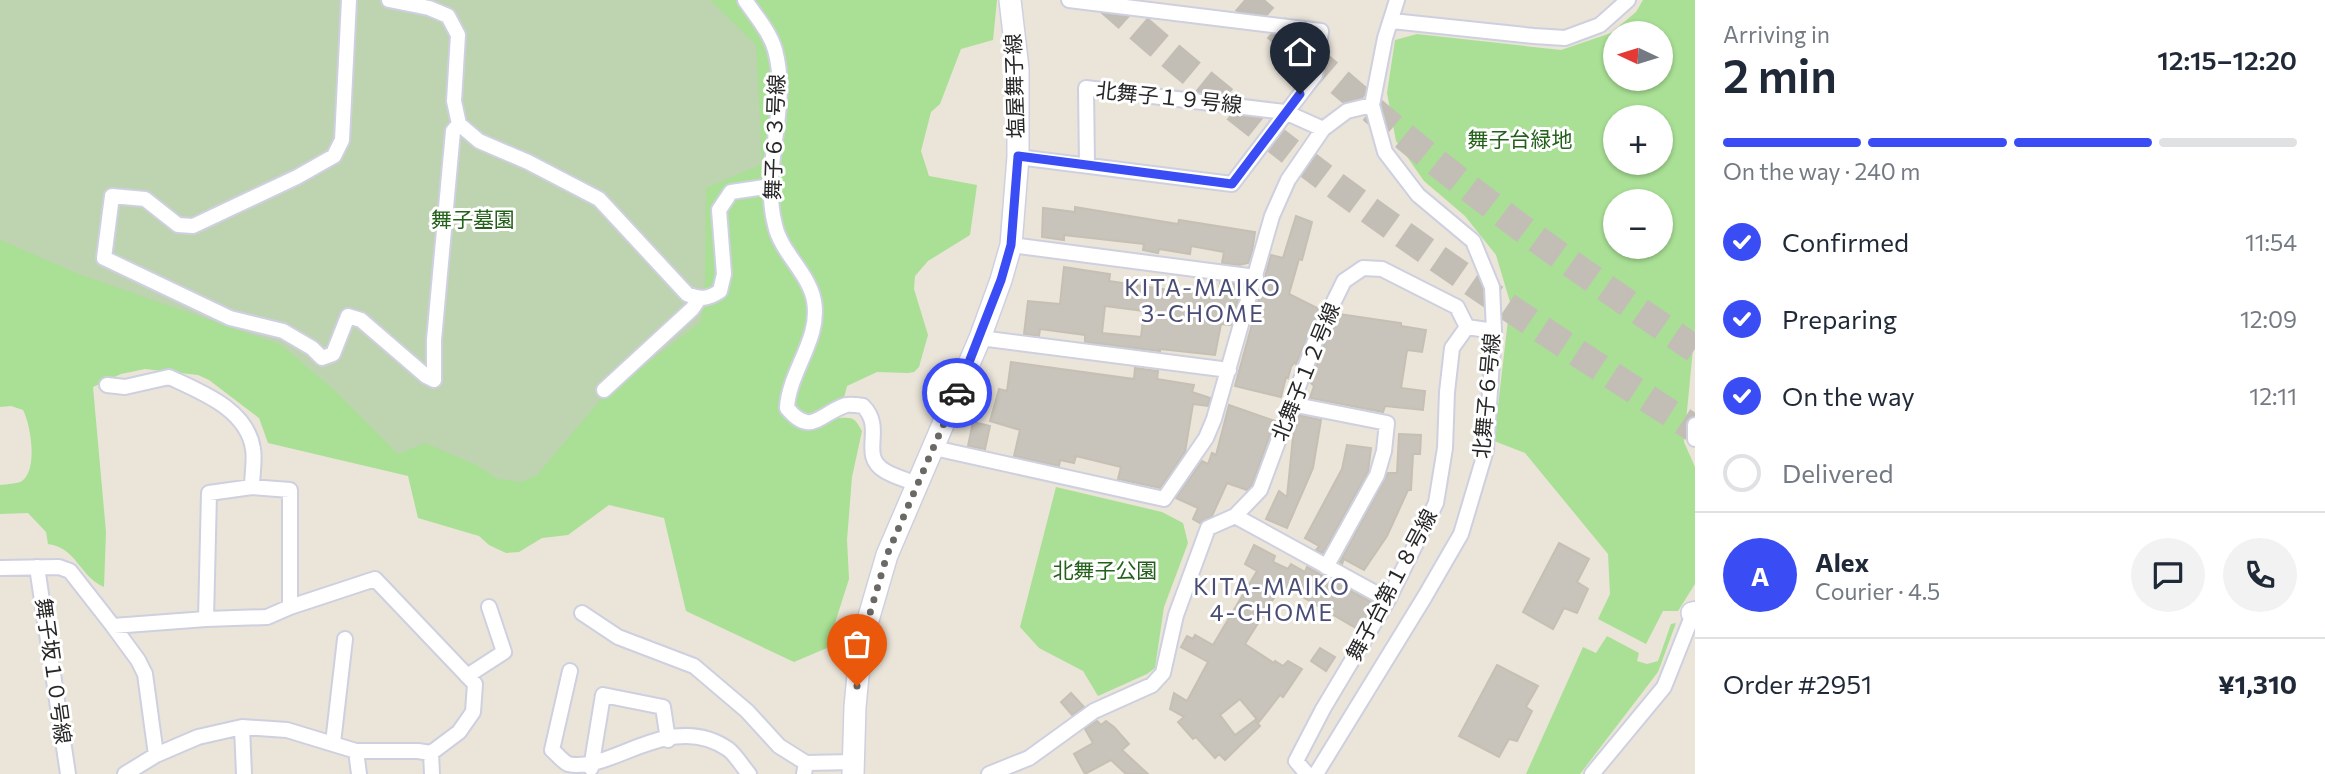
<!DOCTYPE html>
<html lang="en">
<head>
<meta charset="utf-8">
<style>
  body { margin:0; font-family:Commissioner,"Noto Sans JP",sans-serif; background:#f2f2f3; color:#1f2937; height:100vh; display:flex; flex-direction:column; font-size:26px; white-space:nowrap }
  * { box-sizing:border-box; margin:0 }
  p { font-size:23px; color:#747a83 }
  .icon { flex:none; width:38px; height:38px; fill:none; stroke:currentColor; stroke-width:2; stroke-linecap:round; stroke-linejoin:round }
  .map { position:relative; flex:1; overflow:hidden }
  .drawer { display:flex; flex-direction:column; background:#fff; width:630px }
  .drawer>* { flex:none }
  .needle { width:46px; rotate:274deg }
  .tools { position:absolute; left:1603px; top:21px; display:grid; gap:14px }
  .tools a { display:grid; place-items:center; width:70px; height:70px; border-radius:50%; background:#fff; box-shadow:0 2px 5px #0004; font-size:35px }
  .pin { position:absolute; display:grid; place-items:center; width:60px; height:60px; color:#fff; margin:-72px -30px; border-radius:50% 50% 50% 0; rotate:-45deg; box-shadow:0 0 7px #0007 }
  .pin .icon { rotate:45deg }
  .courier { position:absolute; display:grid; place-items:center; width:70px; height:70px; margin:-35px; border:5px solid #3a4df5; border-radius:50%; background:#fff; color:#222; box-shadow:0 2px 9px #0007 }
  .overview em { font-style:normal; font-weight:600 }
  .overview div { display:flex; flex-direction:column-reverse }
  .overview { display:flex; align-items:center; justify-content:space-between; height:119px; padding:0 28px }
  h1 { font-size:46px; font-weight:600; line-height:52px }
  .bar { display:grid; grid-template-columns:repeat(4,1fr); gap:10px 7px; align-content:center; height:84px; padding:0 28px }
  .bar i { height:9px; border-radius:5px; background:#e0e1e3 }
  .bar .active { background:#3a4df5 }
  .bar p { grid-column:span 4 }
  .line { display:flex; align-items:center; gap:18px; padding:0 28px; border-top:2px solid #e0e1e3 }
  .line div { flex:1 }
  .round { display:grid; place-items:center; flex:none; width:74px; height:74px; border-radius:37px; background:#f2f2f3 }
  ol { padding:0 28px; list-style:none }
  li { display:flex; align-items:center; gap:21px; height:77px }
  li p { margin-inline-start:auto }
  li .icon { padding:7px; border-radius:50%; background:#3a4df5; color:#fff; stroke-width:4 }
  li:last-child { color:#747a83 }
  li i { width:38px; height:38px; border:4px solid #e0e1e3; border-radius:50% }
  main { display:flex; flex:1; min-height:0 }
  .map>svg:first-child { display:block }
  .green { fill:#a9e095; fill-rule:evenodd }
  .cemetery { fill:#bed3b0 }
  .building { fill:#c8c3bb; stroke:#c5c0b3; stroke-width:2; fill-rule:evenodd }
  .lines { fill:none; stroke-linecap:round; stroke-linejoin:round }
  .highway-tunnel { stroke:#c3beb5; stroke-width:28; stroke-dasharray:28 14; stroke-linecap:butt }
  .street-casing { stroke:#ced0e0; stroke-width:18 }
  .secondary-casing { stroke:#ced0e0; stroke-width:24 }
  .street { stroke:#fff; stroke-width:14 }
  .secondary { stroke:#fff; stroke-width:21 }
  .done { stroke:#6b6965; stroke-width:7; stroke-dasharray:0 12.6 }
  .route { stroke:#3a4df5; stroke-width:9 }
  .labels { text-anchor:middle; stroke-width:6; stroke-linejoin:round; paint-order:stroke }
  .street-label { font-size:21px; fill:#272727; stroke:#fff }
  .park-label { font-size:21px; fill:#23611a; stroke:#fff }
  .neighbourhood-label { font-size:23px; letter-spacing:2px; fill:#494d76; stroke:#fff }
</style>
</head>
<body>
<main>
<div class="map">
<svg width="1695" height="774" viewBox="0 0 1695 774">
  <rect width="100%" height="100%" fill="#eae4d9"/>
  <path class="green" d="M0 0H997L993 40 961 49 940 104 931 112 921 151 929 176 977 185 970 235 928 261 915 276 914 289 928 335 919 367 914 372 908 373 877 372 847 386 839 418C853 417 855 418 862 431L852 477 847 540 849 579 827 648 794 662 686 611 664 518 609 505 568 535 542 538 519 552 506 553 489 545 479 536 418 518 408 476 268 443 259 418 209 380 198 375 145 369 121 374 93 387 106 532 104 587C79 576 77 548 48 544L46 532 28 513 0 514V485C7 484 17 484 22 481 38 470 31 425 23 410L11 406 0 407Z
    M1643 0H1695V328L1684 442 1695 467V584L1678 611H1663L1646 644 1598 619 1610 594 1608 554 1525 453 1494 441 1510 302 1496 255 1465 216 1424 181 1396 141 1387 93 1395 40 1417 34 1561 50 1611 33 1636 12ZM1661 33V79H1615V33ZM1661 117V163H1615V117ZM1661 201V247H1615V201Z
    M1056 487 1162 512 1183 523 1188 543 1164 607 1155 668 1147 674 1098 696 1083 671 1039 648 1020 627Z
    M1676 623 1658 672 1580 774H1526L1583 647 1596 653 1607 636 1639 653 1637 661 1647 664 1658 661 1671 624Z"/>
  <path class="cemetery" d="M0 0H710L756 45 762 164 706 188 705 282 701 322 603 397 537 475 521 482 498 479 476 465 425 443 398 454 334 390 281 345 81 275 0 240Z"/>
  <path class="building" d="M1075 207 1178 224 1179 220 1255 232 1252 251 1248 263 1239 265 1222 263 1224 252 1191 246 1190 254 1159 249 1158 253 1143 250 1144 244 1064 235V240L1042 237 1043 208 1075 212Z
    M1296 216 1312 222 1302 260 1299 259 1289 294 1319 309 1296 364 1295 362 1291 367 1288 378 1286 377 1281 397 1235 386 1271 255 1283 258Z
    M1064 267 1110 274 1109 281 1182 292V289L1219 292 1220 282 1238 284 1237 289H1241L1231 325 1221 324 1215 355 1160 349V351L1085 342V335L1040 329 1039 336 1024 334 1028 301 1060 304ZM1105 306 1144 311 1141 337 1102 333Z
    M1339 314 1401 323V326L1426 330 1422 352 1407 350 1401 388 1425 391 1423 410 1385 406 1383 412 1310 398 1314 386 1310 382 1326 340Z
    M1011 362 1134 379 1135 368 1158 371 1157 379 1194 385 1192 392 1210 398 1208 406 1193 404 1185 452 1160 488 1118 479 1121 467 1076 456 1074 463 1060 460 1059 466 1014 456 1020 430 990 421 999 389 1007 391Z
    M1229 405 1275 421 1252 485 1247 490 1227 483 1212 516 1200 523 1193 519 1198 508 1176 498 1202 461 1208 464 1212 453 1216 455Z
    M1298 415 1321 420 1313 468 1287 528 1266 519 1279 491 1287 497 1294 427 1296 428Z
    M973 422 990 426 985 449 968 446Z
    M1399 434 1421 435 1420 454H1413L1411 490H1408L1387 536 1364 570 1344 559 1342 564 1340 562 1388 473H1397Z
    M1347 445 1371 448 1368 472 1323 553 1316 550 1319 546 1305 538 1342 469Z
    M1559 543 1589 559 1577 582 1588 589 1577 613 1564 608 1553 629 1523 612Z
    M1254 545 1275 556 1273 562 1288 569 1291 564 1305 572 1307 567 1375 604 1359 630 1282 585 1245 644 1274 663 1275 661 1283 666 1288 661 1302 669 1283 697 1280 695 1259 722 1240 699 1220 715 1235 735 1255 720 1260 726 1225 760 1219 754 1215 758 1196 737 1193 739 1178 722 1184 717 1170 709 1174 693 1187 701 1208 662 1181 647 1187 636 1193 639 1195 635 1213 645 1257 571 1245 564Z
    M1320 648 1335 657 1326 671 1311 661Z
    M1497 665 1538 686 1526 707 1532 711 1517 741 1509 739 1499 757 1459 736Z
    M1071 693 1084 707 1072 715 1061 702Z
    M1097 721 1101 725 1106 721 1114 727 1129 744 1122 750 1148 774H1126L1111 760 1085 774 1074 754 1093 743 1085 729Z"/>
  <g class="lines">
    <path class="highway-tunnel" d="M1107 0C1288 163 1490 298 1695 429
      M1244 0C1317 63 1389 126 1465 185 1539 243 1617 296 1695 349"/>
    <defs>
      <path id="street" d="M349 0 342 140 334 156 297 177 193 226 178 225 145 199 112 196 104 258 230 318 283 331 312 348 322 358 333 354 348 316 361 320 426 376 434 380V340L453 131 459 124
        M389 0 429 8 448 16 458 35 454 101 459 124 479 141 528 162 599 199 687 294C701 300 708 299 720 291L724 274 719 210 731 192 771 186
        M745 0C755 15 770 32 775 50 791 107 760 168 775 225 781 253 809 273 814 301 821 339 789 371 787 408 811 437 819 414 846 405 851 404 857 405 863 406 886 429 858 455 885 471 895 477 907 480 917 484
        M1392 21 1534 36 1565 38 1600 25 1628 0
        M1018 157 1232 184 1315 75 1321 31 1069 0
        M1087 165 1086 88 1285 112 1323 129
        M1011 245 1256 277
        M980 338 1229 370
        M107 385 125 387 169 377C201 392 247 409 253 449 255 460 252 475 252 487
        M604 390 692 309 699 299
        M1291 404 1387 423 1384 451 1377 475 1326 567
        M1695 425V439
        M934 448 1164 499 1206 438 1214 419 1272 216 1288 180 1323 129 1347 111 1372 105
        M1235 516 1388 600
        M37 567 68 774
        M0 568 59 567 70 571 113 626 206 619 209 493 252 487 290 490V607L375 579 475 684 473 712 459 732 431 753 418 751H356L287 730 242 727 198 737 156 755 125 774
        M582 613 618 637 694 666 747 711 779 746 806 763
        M206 619 267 617 290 607
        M113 626 138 660 145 674 156 755
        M570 671 552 750C557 754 562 761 568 764 610 774 670 709 728 749 736 755 742 766 749 774
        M467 676 504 652 489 607
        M242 727 244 774
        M333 743 345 639
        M356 751 359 774
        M431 753 432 774
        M591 768 603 695 663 707 668 740
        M804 774 806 763 853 762
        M989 774 1029 758 1094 711 1152 685 1163 673 1176 615 1208 528 1235 516 1260 490 1317 336 1344 281 1363 268 1382 269 1457 307 1467 327
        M1307 774 1296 761 1323 709 1388 600 1436 503 1445 448 1447 392 1452 348 1467 327 1494 331
        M1316 774 1424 598 1461 534 1486 450 1494 331 1492 287 1473 241 1418 195 1385 152 1372 105 1385 38 1397 0
        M1592 774 1664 687 1695 609"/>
      <path id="secondary" d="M1692 613H1695
        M853 774 855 707 861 644 887 555 980 338 1001 280 1011 245 1018 157V69L1010 0"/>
    </defs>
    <use href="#street" class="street-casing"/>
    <use href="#secondary" class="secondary-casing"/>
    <use href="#street" class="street"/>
    <use href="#secondary" class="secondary"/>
  </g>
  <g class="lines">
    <path class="done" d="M857 686 861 644 887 555 957 393"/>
    <path class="route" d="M957 393 1001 280 1011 245 1018 156 1232 184 1300 94"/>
  </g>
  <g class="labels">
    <g class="street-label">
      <text transform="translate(1015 86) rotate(-92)" y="7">塩屋舞子線</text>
      <text transform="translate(1169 98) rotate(6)" y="7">北舞子１９号線</text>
      <text transform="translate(775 137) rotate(-88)" y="7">舞子６３号線</text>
      <text transform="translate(1306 372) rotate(-68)" y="7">北舞子１２号線</text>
      <text transform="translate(1487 396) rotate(-85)" y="7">北舞子６号線</text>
      <text transform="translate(1392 585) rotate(-62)" y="7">舞子台第１８号線</text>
      <text transform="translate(53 671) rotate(82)" y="7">舞子坂１０号線</text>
    </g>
    <g class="park-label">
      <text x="1520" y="147">舞子台緑地</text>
      <text x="473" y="227">舞子墓園</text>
      <text x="1105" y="578">北舞子公園</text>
    </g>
    <g class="neighbourhood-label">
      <text x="1203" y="296">KITA-MAIKO<tspan x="1203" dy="26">3-CHOME</tspan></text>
      <text x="1272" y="595">KITA-MAIKO<tspan x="1272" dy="26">4-CHOME</tspan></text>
    </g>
  </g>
</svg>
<div class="tools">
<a><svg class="needle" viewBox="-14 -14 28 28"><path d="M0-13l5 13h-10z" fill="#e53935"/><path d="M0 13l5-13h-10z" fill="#747a83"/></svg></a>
<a>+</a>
<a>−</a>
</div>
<div class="pin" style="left:857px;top:686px;background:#ea580c"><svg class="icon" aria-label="bag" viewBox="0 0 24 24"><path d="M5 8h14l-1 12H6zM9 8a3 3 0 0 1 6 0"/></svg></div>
<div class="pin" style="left:1300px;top:94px;background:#1f2937"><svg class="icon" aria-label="home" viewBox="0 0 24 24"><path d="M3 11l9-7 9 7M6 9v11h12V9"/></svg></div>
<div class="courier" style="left:957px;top:393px"><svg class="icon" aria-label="car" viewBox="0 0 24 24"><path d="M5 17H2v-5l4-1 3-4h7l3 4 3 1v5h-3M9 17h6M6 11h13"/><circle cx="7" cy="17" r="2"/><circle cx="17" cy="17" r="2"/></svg></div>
</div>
<section class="drawer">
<div class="overview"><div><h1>2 min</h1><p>Arriving in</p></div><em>12:15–12:20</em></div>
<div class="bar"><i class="active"></i><i class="active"></i><i class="active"></i><i></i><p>On the way · 240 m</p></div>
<ol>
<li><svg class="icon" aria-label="check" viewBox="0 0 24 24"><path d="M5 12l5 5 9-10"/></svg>Confirmed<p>11:54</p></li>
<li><svg class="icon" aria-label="check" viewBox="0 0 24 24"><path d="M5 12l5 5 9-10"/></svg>Preparing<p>12:09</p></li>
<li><svg class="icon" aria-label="check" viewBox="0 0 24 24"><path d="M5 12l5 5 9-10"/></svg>On the way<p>12:11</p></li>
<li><i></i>Delivered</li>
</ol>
<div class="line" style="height:126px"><b class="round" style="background:#3a4df5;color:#fff">A</b><div><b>Alex</b><p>Courier · 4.5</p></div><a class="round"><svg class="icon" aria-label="chat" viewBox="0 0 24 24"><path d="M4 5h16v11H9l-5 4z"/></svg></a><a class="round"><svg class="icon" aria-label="phone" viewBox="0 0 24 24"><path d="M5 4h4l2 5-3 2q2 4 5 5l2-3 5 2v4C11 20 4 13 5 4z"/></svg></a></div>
<div class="line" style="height:91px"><div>Order #2951</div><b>¥1,310</b></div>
</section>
</main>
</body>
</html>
